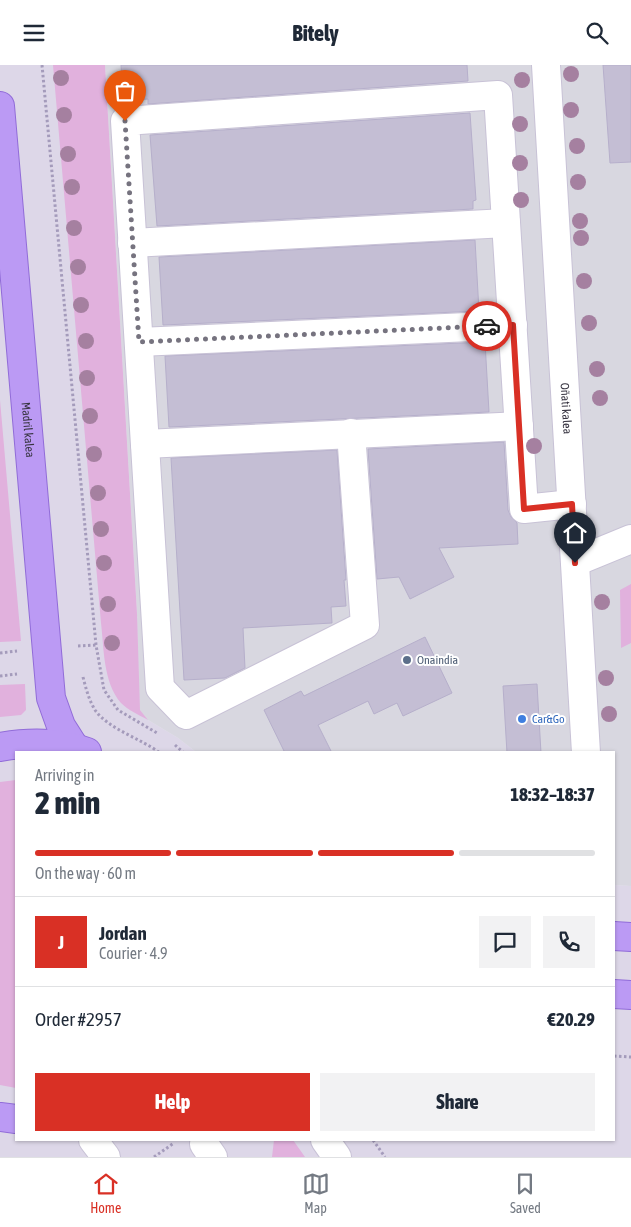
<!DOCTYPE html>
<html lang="en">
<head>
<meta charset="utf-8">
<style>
  body { margin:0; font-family:"Asap Condensed",sans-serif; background:#f2f2f3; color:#1f2937; height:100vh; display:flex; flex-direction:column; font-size:19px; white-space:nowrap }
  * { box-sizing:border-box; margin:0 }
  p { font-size:16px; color:#747a83 }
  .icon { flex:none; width:28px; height:28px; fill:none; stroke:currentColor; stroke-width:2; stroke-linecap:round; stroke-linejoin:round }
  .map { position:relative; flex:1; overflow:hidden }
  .sheet { position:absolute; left:15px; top:686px; width:600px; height:390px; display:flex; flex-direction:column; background:#fff; border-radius:0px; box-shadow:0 1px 4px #0004 }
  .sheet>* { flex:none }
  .pin { position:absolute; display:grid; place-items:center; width:42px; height:42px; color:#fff; margin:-51px -21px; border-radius:50% 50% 50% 0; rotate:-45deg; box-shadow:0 0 5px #0007 }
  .pin .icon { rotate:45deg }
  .courier { position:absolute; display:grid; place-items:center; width:50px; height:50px; margin:-25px; border:4px solid #d93025; border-radius:50%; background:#fff; color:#222; box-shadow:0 1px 6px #0007 }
  .summary em { font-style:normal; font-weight:800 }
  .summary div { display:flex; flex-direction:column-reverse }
  .summary { display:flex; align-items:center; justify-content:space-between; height:85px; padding:0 20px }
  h1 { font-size:32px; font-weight:800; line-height:38px }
  .bar { display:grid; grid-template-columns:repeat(4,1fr); gap:8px 5px; align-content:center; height:60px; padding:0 20px }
  .bar i { height:6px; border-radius:4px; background:#e0e1e3 }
  .bar .selected { background:#d93025 }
  .bar p { grid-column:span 4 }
  .line { display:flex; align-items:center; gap:12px; padding:0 20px; border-top:1px solid #e0e1e3 }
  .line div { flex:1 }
  .round { display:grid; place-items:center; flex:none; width:52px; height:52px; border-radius:0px; background:#f2f2f3 }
  .cta { display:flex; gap:10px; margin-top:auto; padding:10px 20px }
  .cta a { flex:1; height:58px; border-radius:0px; background:#d93025; color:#fff; font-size:20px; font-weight:800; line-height:58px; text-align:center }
  .cta a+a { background:#f2f2f3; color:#1f2937 }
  header { display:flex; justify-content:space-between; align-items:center; height:65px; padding:0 20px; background:#fff; font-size:22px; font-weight:800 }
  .tabs { display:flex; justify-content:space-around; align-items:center; height:70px; border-top:1px solid #e0e1e3; background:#fff; font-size:14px; color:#747a83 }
  .tabs a { display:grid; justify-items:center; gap:2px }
  .tabs .selected { color:#d93025 }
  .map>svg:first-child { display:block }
  .residential { fill:#ddd7e8 }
  .industrial { fill:#d8d7e0 }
  .green { fill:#e1b1dd }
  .building { fill:#c4bed4; stroke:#b6afcb }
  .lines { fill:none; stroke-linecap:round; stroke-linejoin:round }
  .minor-casing { stroke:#c8c2d6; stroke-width:30 }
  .major-casing { stroke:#916cd8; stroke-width:30 }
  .path { stroke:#a49bbb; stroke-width:3; stroke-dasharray:2.5 2.5; stroke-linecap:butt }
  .minor { stroke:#fff; stroke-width:28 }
  .major { stroke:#bb9af4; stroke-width:28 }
  .tree { fill:#a580a0 }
  .done { stroke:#76737f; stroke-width:5; stroke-dasharray:0 9 }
  .route { stroke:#d93025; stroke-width:6 }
  .service-dot { fill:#5c6f8a; stroke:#fff; stroke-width:2 }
  .shop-dot { fill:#3f7fe0; stroke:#fff; stroke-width:2 }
  .labels { text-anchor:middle; stroke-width:4; stroke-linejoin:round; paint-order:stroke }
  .street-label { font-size:12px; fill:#383542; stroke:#fff }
  .service-label { font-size:12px; fill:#4e5e75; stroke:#fff; text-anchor:start }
  .shop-label { font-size:12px; fill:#366cbe; stroke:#fff; text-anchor:start }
</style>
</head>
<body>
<header><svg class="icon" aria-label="menu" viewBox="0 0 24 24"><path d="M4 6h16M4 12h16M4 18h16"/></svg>Bitely<svg class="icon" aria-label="search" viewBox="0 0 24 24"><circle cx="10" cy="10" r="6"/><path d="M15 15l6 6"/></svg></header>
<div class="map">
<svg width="631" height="1092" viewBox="0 0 631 1092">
  <rect width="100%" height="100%" fill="#e9e5f1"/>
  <path class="residential" d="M0 0H105L137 549 148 655 178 673 196 687 16 688V1075H614V820L631 821V1092H0Z"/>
  <path class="industrial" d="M105 0H631V821L614 820V688L196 687 178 673 148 655 140 645 137 549Z"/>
  <path class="green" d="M53 0H105L137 549 140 645 148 655C139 650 128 645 121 638 103 617 104 583 101 558Z
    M0 335 21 576 0 577Z
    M631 519V578L621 583 620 525Z
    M25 619 26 645 21 650 0 652V620Z
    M16 715V1023L0 1020V717Z
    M274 1075H293L305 1092H272Z"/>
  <path class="building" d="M121 0H467L468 16 148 39V34L123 36Z
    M603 0H631V97L610 98Z
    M470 48 476 135 473 136V144L157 161 150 70Z
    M475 175 479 246 163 260 159 192Z
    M485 277 489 347 169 362 165 291Z
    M504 377 508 445 511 452 517 458 518 479 439 483 454 512 410 534 399 512 377 514 368 384Z
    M337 385 346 515H344L346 541 331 542 332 558 243 563 245 603 225 613 184 615 171 393Z
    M425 572 452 628 403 651 397 638 374 649 368 636 318 660 332 688H285L264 645 301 626 304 631Z
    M537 619 541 688H507L503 621Z"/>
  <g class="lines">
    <defs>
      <g id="minor">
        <path id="s1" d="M546 0 586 688"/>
        <path d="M132 178 506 158"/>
        <path d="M139 277 513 260"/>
        <path d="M351 368 365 560 186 650 160 623 125 56 498 30 524 444 572 439"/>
        <path d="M145 379 519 361"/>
        <path d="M575 497 631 474"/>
        <path d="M93 1075 106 1092"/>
        <path d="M325 1075 337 1092"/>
        <path d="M204 1079 213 1092"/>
      </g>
      <g id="major">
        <path id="s2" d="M0 41 51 633 61 661 75 683"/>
        <path d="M0 682C28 677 60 677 87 687"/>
        <path d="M614 871 631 872"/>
        <path d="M614 929 631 930"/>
        <path d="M0 1052 16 1054"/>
      </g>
    </defs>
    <use href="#minor" class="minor-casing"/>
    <use href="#major" class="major-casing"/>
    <path class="path" d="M42 0 96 580 104 625 118 645 157 668
      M78 581 96 580
      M0 588 17 586
      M0 611 17 609
      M83 612C86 624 89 635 95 645 108 664 142 674 160 688
      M175 680 184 688
      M614 991 631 992
      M373 1075 385 1092
      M154 1092 174 1078"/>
    <use href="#minor" class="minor"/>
    <use href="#major" class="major"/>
  </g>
  <g class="tree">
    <circle cx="571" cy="9" r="8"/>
    <circle cx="61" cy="13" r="8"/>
    <circle cx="522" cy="15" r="8"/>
    <circle cx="571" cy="45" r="8"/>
    <circle cx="64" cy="50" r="8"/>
    <circle cx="520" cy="59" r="8"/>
    <circle cx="577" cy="81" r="8"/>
    <circle cx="68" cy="89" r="8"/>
    <circle cx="520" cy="98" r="8"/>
    <circle cx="578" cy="117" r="8"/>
    <circle cx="72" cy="122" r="8"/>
    <circle cx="521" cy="135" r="8"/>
    <circle cx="580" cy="156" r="8"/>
    <circle cx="74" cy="163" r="8"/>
    <circle cx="581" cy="173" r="8"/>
    <circle cx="78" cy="202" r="8"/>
    <circle cx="584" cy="216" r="8"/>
    <circle cx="81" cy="240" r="8"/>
    <circle cx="589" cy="258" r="8"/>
    <circle cx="86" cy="276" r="8"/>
    <circle cx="597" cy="304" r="8"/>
    <circle cx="87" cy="313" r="8"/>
    <circle cx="600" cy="333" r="8"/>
    <circle cx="90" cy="351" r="8"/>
    <circle cx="534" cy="381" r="8"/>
    <circle cx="94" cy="389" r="8"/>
    <circle cx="98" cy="428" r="8"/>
    <circle cx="101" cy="464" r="8"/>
    <circle cx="104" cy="498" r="8"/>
    <circle cx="602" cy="537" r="8"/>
    <circle cx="108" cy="539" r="8"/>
    <circle cx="112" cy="578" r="8"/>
    <circle cx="606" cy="613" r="8"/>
    <circle cx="609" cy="649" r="8"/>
  </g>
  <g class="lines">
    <path class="done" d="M125 56 139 277 487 261"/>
    <path class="route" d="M487 261 513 260 524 444 572 439 575 498"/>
  </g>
  <circle class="service-dot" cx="407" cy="595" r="5"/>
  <circle class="shop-dot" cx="522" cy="654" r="5"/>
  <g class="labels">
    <g class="street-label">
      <text dy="4" stroke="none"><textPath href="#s1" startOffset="344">Oñati kalea</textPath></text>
      <text dy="4" stroke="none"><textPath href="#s2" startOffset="325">Madril kalea</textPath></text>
    </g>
    <g class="service-label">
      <text x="417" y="599">Onaindia</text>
    </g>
    <g class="shop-label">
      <text x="532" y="658">Car&amp;Go</text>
    </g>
  </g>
</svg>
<div class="pin" style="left:125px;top:56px;background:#ea580c"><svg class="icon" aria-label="bag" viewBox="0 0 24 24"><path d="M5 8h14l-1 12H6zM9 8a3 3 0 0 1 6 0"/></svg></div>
<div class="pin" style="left:575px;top:498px;background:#1f2937"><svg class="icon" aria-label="home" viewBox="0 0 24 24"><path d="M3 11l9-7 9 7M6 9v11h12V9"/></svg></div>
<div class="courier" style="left:487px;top:261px"><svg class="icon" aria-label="car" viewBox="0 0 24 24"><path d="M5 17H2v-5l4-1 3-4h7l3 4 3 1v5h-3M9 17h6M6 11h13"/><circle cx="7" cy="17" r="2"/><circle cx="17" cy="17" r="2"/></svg></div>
<section class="sheet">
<div class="summary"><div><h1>2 min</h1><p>Arriving in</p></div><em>18:32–18:37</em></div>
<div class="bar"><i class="selected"></i><i class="selected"></i><i class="selected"></i><i></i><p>On the way · 60 m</p></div>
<div class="line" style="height:90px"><b class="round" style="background:#d93025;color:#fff">J</b><div><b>Jordan</b><p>Courier · 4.9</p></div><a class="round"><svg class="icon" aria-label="chat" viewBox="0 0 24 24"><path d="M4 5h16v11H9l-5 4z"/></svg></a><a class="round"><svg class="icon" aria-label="phone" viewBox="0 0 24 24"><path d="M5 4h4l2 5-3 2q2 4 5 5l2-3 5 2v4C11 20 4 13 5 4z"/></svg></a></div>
<div class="line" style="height:65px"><div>Order #2957</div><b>€20.29</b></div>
<div class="cta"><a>Help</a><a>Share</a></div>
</section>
</div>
<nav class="tabs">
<a class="selected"><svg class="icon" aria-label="home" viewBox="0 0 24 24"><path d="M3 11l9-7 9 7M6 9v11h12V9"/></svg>Home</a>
<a><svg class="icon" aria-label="map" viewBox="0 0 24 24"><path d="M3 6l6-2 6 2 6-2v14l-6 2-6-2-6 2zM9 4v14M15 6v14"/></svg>Map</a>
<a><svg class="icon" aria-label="saved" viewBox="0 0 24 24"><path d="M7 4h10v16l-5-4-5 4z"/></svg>Saved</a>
</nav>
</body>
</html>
